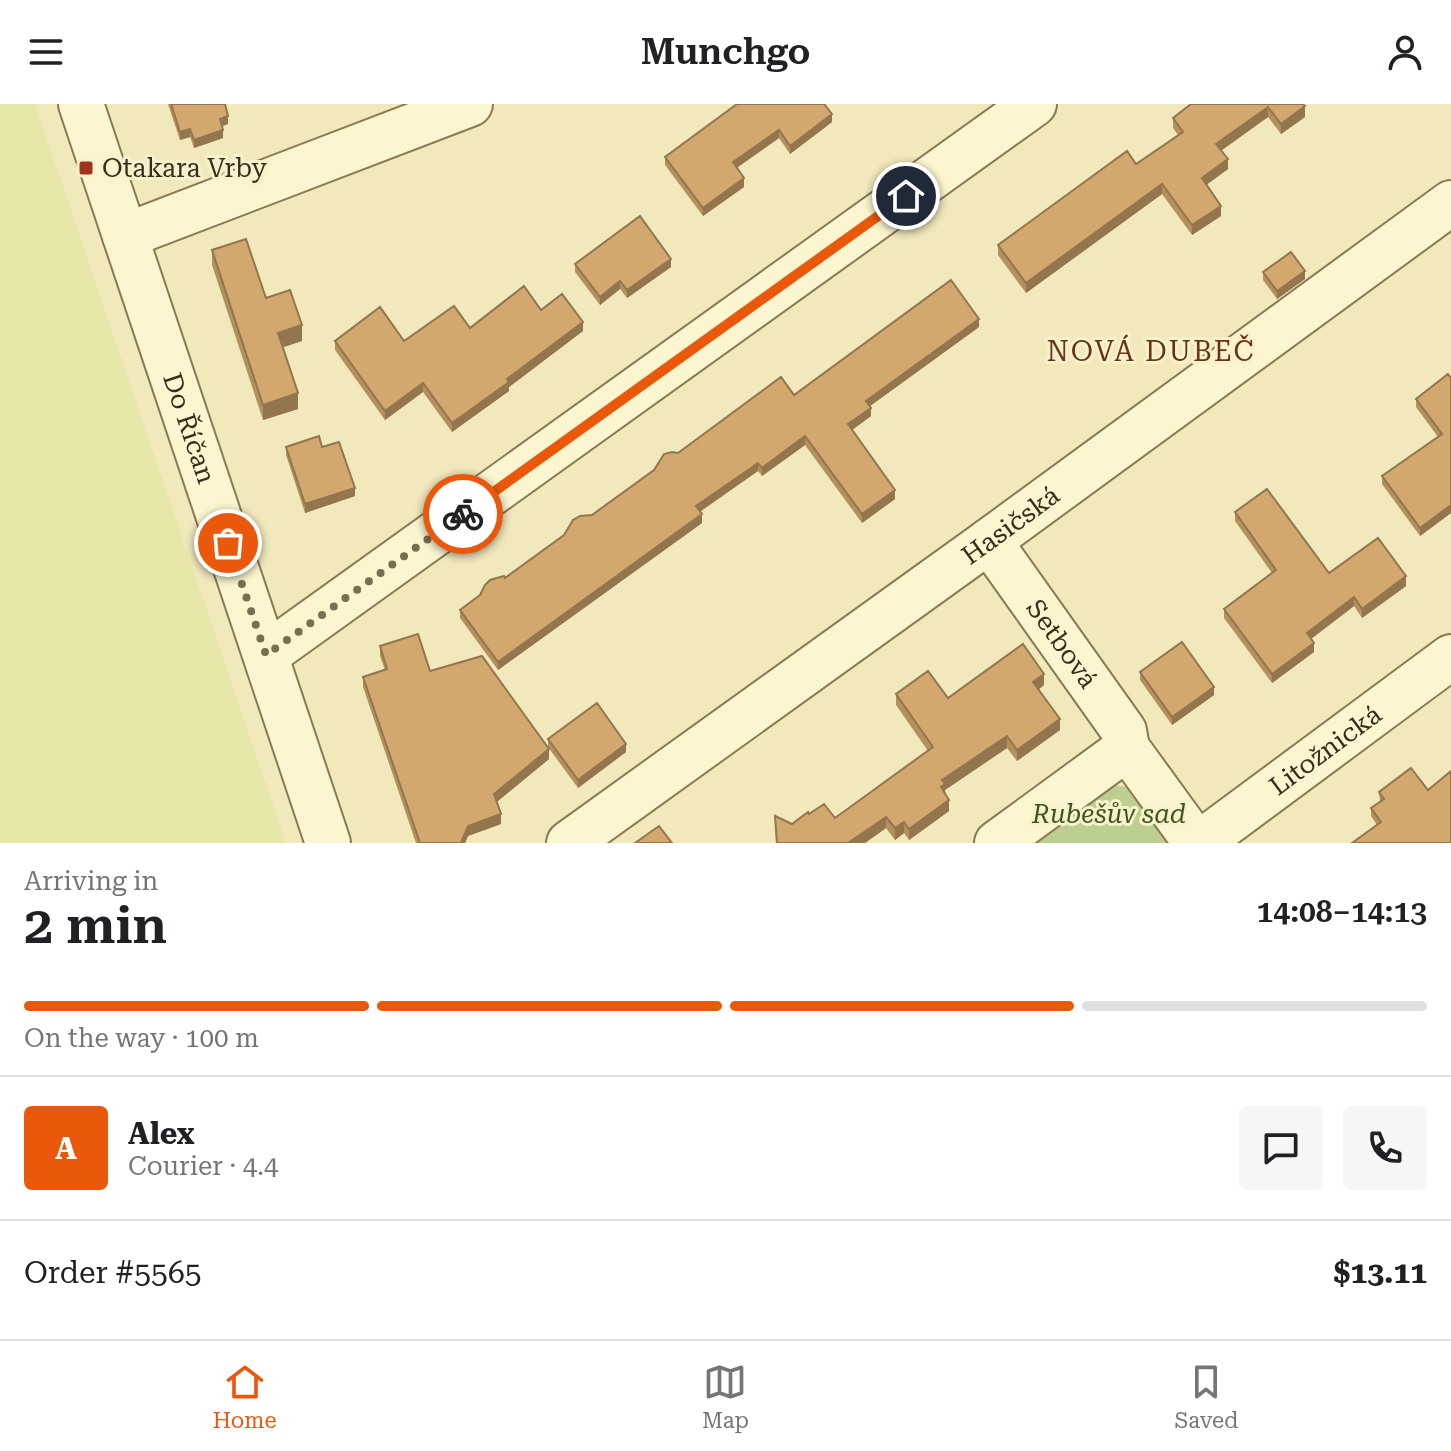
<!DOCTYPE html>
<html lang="en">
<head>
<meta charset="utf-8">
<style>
  body { margin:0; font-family:"Roboto Serif",serif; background:#f6f6f6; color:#202124; height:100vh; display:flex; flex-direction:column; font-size:30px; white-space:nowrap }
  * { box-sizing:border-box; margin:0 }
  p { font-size:26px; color:#757577 }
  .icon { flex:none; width:44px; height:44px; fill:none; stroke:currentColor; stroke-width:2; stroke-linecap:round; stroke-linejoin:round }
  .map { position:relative; height:739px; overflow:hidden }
  .details { display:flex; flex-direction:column; background:#fff; flex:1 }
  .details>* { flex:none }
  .pin { position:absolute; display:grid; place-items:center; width:68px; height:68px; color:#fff; margin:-34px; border:4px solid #fff; border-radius:50%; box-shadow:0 2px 8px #0007 }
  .courier { position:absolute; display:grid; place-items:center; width:80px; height:80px; margin:-40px; border:6px solid #ea580c; border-radius:50%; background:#fff; color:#222; box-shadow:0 2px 10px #0007 }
  .overview em { font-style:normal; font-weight:600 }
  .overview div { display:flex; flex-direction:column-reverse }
  .overview { display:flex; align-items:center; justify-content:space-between; height:136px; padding:0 24px }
  h1 { font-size:52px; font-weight:600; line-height:60px }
  .bar { display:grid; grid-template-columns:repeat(4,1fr); gap:12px 8px; align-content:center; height:96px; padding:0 24px }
  .bar i { height:10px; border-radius:6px; background:#e0e0e0 }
  .bar .selected { background:#ea580c }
  .bar p { grid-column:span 4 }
  .line { display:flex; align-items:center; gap:20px; padding:0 24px; border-top:2px solid #e0e0e0 }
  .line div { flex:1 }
  .round { display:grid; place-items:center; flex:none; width:84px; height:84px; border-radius:8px; background:#f6f6f6 }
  header { display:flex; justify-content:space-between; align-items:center; height:104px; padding:0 24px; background:#fff; font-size:36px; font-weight:600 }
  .tab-bar { display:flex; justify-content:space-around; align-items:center; height:112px; border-top:2px solid #e0e0e0; background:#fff; font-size:22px; color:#757577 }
  .tab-bar a { display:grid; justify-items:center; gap:4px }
  .tab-bar .selected { color:#ea580c }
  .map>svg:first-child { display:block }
  .farmland { fill:#e7e7a9 }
  .green { fill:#bdcf90 }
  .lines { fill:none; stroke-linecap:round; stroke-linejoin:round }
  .minor-casing { stroke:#897954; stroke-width:48 }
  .minor { stroke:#fbf5d0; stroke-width:44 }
  .wall { fill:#b5905f }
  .shaded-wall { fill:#93764e }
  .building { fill:#d2a86f; stroke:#93764e; stroke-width:2 }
  .done { stroke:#786f53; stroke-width:8; stroke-dasharray:0 14.4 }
  .route { stroke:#ea580c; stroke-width:10 }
  .poi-dot { fill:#9c3420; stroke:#f8f2cc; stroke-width:3 }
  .labels { text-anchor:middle; stroke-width:6; stroke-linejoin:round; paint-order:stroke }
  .poi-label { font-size:26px; fill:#372d1a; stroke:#f8f2cc; text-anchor:start }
  .street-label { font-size:26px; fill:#372d1a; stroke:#f8f2cc }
  .park-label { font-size:26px; font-style:italic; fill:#3f5520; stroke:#f8f2cc }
  .neighbourhood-label { font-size:28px; letter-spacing:2px; fill:#673417; stroke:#f8f2cc }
</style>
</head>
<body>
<header><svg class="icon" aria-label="menu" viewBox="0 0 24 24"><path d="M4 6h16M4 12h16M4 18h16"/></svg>Munchgo<svg class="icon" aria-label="person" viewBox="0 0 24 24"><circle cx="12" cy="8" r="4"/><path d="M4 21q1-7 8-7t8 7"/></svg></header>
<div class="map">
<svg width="1451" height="739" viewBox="0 0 1451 739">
  <rect width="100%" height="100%" fill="#f1e9bc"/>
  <path class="farmland" d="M0 0H35L286 739H0Z"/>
  <path class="green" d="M1100 679 1147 686 1183 739H1022Z"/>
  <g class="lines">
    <defs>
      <g id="minor">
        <path id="s1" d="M81 0 328 739"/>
        <path d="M125 132 470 0"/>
        <path id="s2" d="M989 437 1124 627 1127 644"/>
        <path d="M266 551 1034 0"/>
        <path id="s3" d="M569 739 989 437 1451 99"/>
        <path d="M997 739 1127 644 1196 739"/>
        <path id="s4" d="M1200 739 1451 553"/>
      </g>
    </defs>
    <use href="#minor" class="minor-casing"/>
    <use href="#minor" class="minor"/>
  </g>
  <path class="wall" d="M168 0H225L228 20 222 22 223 34 194 44 190 33 180 36Z
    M737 0 832 18 790 50 779 34 737 64 744 83 703 112 665 61V53Z
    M1303 0 1305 13 1281 30 1268 13 1221 47 1228 65 1206 81 1221 112 1192 131 1162 90 1026 189 998 151V141L1136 60 1178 31 1173 24V14Z
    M212 146 266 194 302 237 282 243 298 305 263 316 212 161Z
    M575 160 671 163 627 194 620 185 600 201 575 168Z
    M1263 168 1305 175 1277 195 1263 176Z
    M541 206 583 227 509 283V287L452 328 423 288 385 316 335 246V237H404L470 224Z
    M979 223 870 302 871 312 852 326 895 395 862 419 805 341 762 372 758 367 700 408 702 419 498 566 460 514V506L678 349 794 291Z
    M1451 274V409L1420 432 1382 380V372L1438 333 1416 303V295Z
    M286 343H322L355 392 305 409 286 351Z
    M1235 408 1329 469 1406 482 1362 514 1354 502 1311 535 1314 548 1272 579 1224 514V505L1272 469 1235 417Z
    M380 542 430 567 549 655 497 698 501 720 468 732 465 739H416L363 583V573L385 566 380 552Z
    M1140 568 1214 591 1172 621 1140 576Z
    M1044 581 1038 586 1060 626 1017 657 1007 644 945 686 949 707 909 736 904 729 895 736 886 724 865 739H776L775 712 792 720 809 710 835 714 928 647 896 601V590L948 594Z
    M548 635 626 648 578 684 548 643Z
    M1379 688 1451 739 1377 721 1371 712V704L1380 697Z"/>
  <path class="shaded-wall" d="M1305 2V13L1281 30V20Z
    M1268 3V13L1216 50V40Z
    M832 10V18L790 50V42Z
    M228 12V20L220 23V15Z
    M190 25V33L180 36V28Z
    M223 26V34L194 44V36Z
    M779 26V34L733 66V58Z
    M1228 55V65L1202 84V74Z
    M744 74V83L703 112V104Z
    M1162 80V90L1026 189V179Z
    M1221 102V112L1192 131V121Z
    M671 155V163L627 194V186Z
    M1305 167V175L1277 195V187Z
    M620 177V185L600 201V193Z
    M979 215V223L866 305V297Z
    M583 218V227L509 283V287L452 328V319Z
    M302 221V237L278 245V229Z
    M423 279V288L385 316V307Z
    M298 289V305L263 316V301Z
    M871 304V312L848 329V320Z
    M805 332V341L762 372V364Z
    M758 359V367L696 410V402Z
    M355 384V392L305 409V400Z
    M895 386V395L862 419V410Z
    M1451 401V409L1420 432V424Z
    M702 410V419L498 566V558Z
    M1406 472V482L1362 514V505Z
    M1354 493V502L1307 538V529Z
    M1314 539V548L1272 579V570Z
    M1044 570V581L1033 590V578Z
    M1214 583V591L1172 621V613Z
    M1060 615V626L1017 657V646Z
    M1007 632V644L945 686V691L941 683 942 676Z
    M626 640V648L578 684V676Z
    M549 645V655L494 700V690Z
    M949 696V707L909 736V725Z
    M501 710V720L468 732 465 739H461L468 722Z
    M886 713V724L865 739H848Z
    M904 718V729L895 736V724Z"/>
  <path class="building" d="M171 0H225L228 12 220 15 223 26 194 36 190 25 180 28Z
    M737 0H824L832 10 790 42 779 26 733 58 744 74 703 104 665 53Z
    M1191 0H1303L1305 2 1281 20 1268 3 1216 40 1228 55 1202 74 1221 102 1192 121 1162 80 1026 179 998 141 1127 47 1136 60 1183 28 1173 14Z
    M640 112 671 155 627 186 620 177 600 193 575 160Z
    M246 135 266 194 290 186 302 221 278 229 298 289 263 301 212 146Z
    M1291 148 1305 167 1277 187 1263 168Z
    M951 176 979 215 866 297 871 304 848 320 895 386 862 410 805 332 762 364 758 359 696 402 702 410 498 558 460 506 480 491 485 481 490 476 504 472 505 474 564 431 573 416 580 412 592 411 654 366 664 350 672 348 678 349 781 273 794 291Z
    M524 182 541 206 562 190 583 218 507 275 509 278 452 319 423 279 385 307 335 237 380 203 404 237 454 202 470 224Z
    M1448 270 1451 274V401L1420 424 1382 372 1442 330 1416 295Z
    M319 332 322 343 339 338 355 384 305 400 286 343Z
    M1267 385 1329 469 1378 434 1406 472 1362 505 1354 493 1307 529 1314 539 1272 570 1224 505 1276 466 1235 408Z
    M418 530 430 567 482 552 549 645 494 690 501 710 468 722 461 739H420L363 573 387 565 380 542Z
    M1182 538 1214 583 1172 613 1140 568Z
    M1023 540 1044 570 1033 578 1060 615 1017 646 1007 632 942 676 945 680 941 683 949 696 909 725 904 718 895 724 886 713 848 739H777L775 712 792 720 808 708 809 710 824 700 835 714 933 643 896 590 928 567 948 594Z
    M597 599 626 640 578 676 548 635Z
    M1411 664 1428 686 1451 667V739H1352L1381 718 1371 704 1384 695 1379 688Z
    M659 722 672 739H635Z"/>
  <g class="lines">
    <path class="done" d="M228 439 266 551 463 410"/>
    <path class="route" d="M463 410 906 92"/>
  </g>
  <rect class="poi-dot" x="78" y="56" width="16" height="16" rx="4"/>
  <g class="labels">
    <g class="poi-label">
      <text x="102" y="73">Otakara Vrby</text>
    </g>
    <g class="street-label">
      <text dy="9" stroke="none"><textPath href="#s1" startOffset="342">Do Říčan</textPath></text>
      <text dy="9" stroke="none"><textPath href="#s3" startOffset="544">Hasičská</textPath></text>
      <text dy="9" stroke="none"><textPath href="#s2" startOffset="126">Setbová</textPath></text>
      <text dy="9" stroke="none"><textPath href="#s4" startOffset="156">Litožnická</textPath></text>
    </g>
    <g class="park-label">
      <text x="1109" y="719">Rubešův sad</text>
    </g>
    <g class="neighbourhood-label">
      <text x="1151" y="257">NOVÁ DUBEČ</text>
    </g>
  </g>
</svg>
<div class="pin" style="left:228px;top:439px;background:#ea580c"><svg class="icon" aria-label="bag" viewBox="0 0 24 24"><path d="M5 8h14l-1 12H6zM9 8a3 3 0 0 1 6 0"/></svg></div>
<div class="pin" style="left:906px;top:92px;background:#1f2937"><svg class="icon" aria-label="home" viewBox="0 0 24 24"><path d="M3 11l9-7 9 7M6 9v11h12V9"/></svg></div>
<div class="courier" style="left:463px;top:410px"><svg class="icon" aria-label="bike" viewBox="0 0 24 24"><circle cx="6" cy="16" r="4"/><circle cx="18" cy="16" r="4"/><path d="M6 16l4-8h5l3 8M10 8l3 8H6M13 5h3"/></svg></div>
</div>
<section class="details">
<div class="overview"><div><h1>2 min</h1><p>Arriving in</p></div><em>14:08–14:13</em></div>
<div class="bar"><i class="selected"></i><i class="selected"></i><i class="selected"></i><i></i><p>On the way · 100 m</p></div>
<div class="line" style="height:144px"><b class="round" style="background:#ea580c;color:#fff">A</b><div><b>Alex</b><p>Courier · 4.4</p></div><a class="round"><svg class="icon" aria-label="chat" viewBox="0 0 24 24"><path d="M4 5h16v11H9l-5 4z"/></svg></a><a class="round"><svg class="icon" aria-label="phone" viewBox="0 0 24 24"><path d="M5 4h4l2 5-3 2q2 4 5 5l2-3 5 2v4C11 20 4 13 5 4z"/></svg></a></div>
<div class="line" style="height:104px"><div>Order #5565</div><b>$13.11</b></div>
</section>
<nav class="tab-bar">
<a class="selected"><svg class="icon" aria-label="home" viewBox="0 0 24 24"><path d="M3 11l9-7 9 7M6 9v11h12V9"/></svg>Home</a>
<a><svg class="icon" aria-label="map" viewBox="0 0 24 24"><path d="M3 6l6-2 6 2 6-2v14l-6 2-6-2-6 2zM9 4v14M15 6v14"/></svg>Map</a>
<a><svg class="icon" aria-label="saved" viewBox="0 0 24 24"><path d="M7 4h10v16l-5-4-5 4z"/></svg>Saved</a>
</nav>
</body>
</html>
